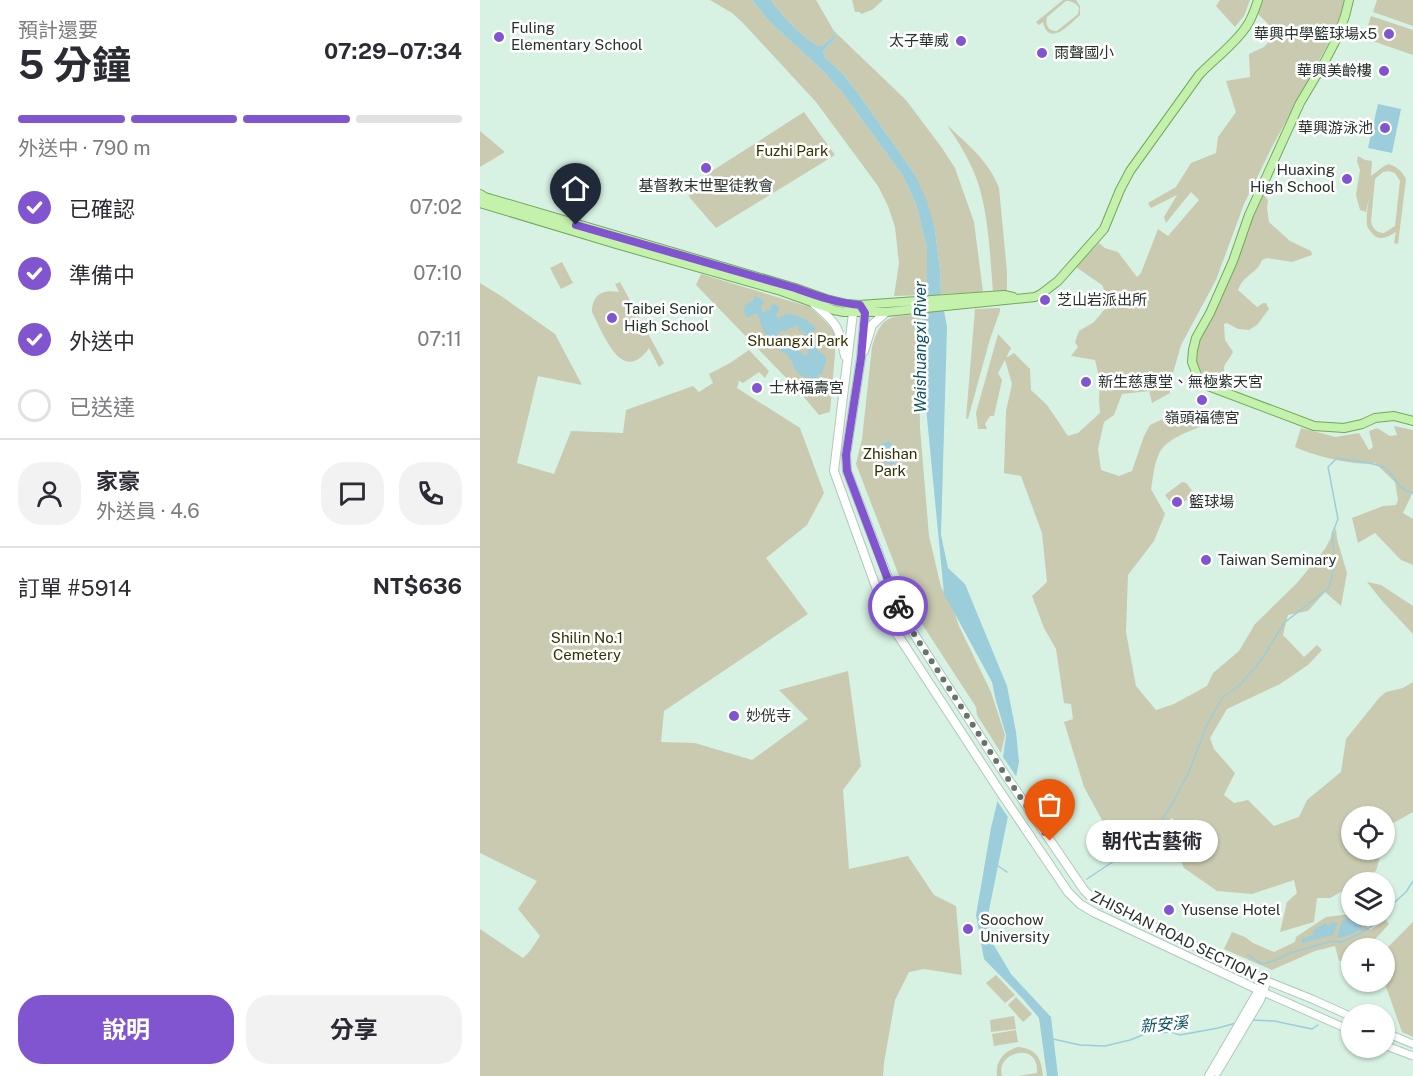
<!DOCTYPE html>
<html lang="zh-TW">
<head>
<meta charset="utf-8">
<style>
  body { margin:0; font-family:"Public Sans","Noto Sans TC",sans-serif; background:#f2f2f3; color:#2b2b33; height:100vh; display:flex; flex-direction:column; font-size:22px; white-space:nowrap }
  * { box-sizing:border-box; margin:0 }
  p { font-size:20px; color:#7c7c81 }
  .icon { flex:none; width:33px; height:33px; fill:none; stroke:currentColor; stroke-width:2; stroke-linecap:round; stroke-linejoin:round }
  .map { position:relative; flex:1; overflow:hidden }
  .sheet { display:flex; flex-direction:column; background:#fff; width:480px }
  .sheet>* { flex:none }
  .controls { position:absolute; left:861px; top:806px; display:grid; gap:12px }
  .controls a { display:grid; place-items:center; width:54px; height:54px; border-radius:50%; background:#fff; box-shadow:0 2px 4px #0004; font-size:30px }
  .pin { position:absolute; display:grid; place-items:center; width:51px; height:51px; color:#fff; margin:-62px -26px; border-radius:50% 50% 50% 0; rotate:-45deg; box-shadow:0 0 6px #0007 }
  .pin .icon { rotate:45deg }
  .courier { position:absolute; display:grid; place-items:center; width:60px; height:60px; margin:-30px; border:4px solid #8155cf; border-radius:50%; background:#fff; color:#222; box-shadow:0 2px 8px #0007 }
  .bubble { position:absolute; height:42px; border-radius:21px; background:#fff; box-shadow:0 2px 4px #0004; font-size:20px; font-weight:700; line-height:42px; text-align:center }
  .headline em { font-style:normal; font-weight:700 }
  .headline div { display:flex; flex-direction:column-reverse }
  .headline { display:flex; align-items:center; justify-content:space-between; height:102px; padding:0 18px }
  h1 { font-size:39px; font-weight:700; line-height:45px }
  .bar { display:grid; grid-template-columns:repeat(4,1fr); gap:9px 6px; align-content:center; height:72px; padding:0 18px }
  .bar i { height:8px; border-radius:4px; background:#e1e1e2 }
  .bar .current { background:#8155cf }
  .bar p { grid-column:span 4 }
  .line { display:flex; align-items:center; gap:15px; padding:0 18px; border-top:2px solid #e1e1e2 }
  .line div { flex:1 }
  .round { display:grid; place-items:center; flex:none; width:63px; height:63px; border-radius:24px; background:#f2f2f3 }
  ol { padding:0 18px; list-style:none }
  li { display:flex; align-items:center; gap:18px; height:66px }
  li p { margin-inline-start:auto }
  li .icon { padding:6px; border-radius:50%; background:#8155cf; color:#fff; stroke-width:4 }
  li:last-child { color:#7c7c81 }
  li i { width:33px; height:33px; border:3px solid #e1e1e2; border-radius:50% }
  .primary-button { display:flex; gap:12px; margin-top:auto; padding:12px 18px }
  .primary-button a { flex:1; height:69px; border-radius:24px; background:#8155cf; color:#fff; font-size:24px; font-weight:700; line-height:69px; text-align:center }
  .primary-button a+a { background:#f2f2f3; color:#2b2b33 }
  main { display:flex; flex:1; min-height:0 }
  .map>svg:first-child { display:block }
  .green { fill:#c9cab0; fill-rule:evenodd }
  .water { fill:#9bcdda; fill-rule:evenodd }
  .pier { fill:#d7f2e3 }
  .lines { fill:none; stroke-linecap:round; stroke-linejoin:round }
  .stream { stroke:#9bcdda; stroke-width:1.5 }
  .tertiary-casing { stroke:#aec9bb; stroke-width:9 }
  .secondary-casing { stroke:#aec9bb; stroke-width:10 }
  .primary-casing { stroke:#73a85b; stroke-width:10 }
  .tertiary { stroke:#fff; stroke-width:7 }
  .secondary { stroke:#fff; stroke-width:8 }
  .primary { stroke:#c4f1ac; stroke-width:8 }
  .done { stroke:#65756c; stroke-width:6; stroke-dasharray:0 10.8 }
  .route { stroke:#8155cf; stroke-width:8 }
  .poi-dot { fill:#8155cf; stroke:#fff; stroke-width:2 }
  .labels { text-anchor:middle; stroke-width:5; stroke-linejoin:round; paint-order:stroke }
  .poi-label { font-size:15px; fill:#27322c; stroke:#fff; text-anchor:start }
  .park-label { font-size:15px; fill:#323100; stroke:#fff }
  .street-label { font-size:15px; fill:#27322c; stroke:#fff }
  .water-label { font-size:16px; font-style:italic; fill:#0d5361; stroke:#fff }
</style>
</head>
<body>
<main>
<section class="sheet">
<div class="headline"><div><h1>5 分鐘</h1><p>預計還要</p></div><em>07:29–07:34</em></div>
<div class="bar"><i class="current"></i><i class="current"></i><i class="current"></i><i></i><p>外送中 · 790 m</p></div>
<ol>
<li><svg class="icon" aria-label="check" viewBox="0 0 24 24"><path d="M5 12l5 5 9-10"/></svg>已確認<p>07:02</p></li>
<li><svg class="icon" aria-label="check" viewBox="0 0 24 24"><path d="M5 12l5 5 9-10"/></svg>準備中<p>07:10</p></li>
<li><svg class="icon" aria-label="check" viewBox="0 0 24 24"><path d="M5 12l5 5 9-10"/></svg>外送中<p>07:11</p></li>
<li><i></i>已送達</li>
</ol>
<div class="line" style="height:108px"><a class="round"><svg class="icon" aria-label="person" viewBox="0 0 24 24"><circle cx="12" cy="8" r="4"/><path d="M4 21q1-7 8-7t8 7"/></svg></a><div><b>家豪</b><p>外送員 · 4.6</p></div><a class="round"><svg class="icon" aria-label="chat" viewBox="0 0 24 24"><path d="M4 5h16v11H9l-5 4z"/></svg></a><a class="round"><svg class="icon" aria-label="phone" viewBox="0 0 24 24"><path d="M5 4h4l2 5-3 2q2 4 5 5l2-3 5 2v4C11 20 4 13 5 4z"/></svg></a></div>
<div class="line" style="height:78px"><div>訂單 #5914</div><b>NT$636</b></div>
<div class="primary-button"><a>說明</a><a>分享</a></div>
</section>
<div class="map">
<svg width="933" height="1076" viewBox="0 0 933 1076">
  <rect width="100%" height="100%" fill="#d7f2e3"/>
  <path class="green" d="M230 0H272L290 22 342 70 362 92 423 176 436 204 447 248V295L414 296 419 263 415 227 408 206 398 186 336 102 262 22 252 13Z
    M291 0H336L354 31 426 100 462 148 475 168 494 222 503 292 461 294 460 270 455 230 434 173 375 89 363 74 345 57 343 52 345 49 357 36 356 34 342 46H338C319 34 304 18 291 0Z
    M372 0H403L392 10 381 14 380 12H375Z
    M583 0H596L600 6V15C590 24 569 48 563 22L559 25 556 22ZM586 1C592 1 596 3 599 8L598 14 577 31C568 31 565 25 567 17Z
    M740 0H770L764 16 755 27 736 6Z
    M780 0H867L851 38 792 147 764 204 736 280 701 345 690 384V393L672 403 669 391 642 394 634 415 624 422 618 449 621 470 639 476 652 471 664 436 670 425 707 408 720 419 725 425C710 431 684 439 678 456 674 466 673 478 671 489L685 514 674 541 648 575 646 632 656 686 676 710 694 704 727 686 733 673 759 651 775 624 817 583 845 549 856 528 857 539 867 573 861 606 845 592 828 611 808 615 803 635 824 657 837 645 842 650 828 665 800 684 747 709 730 738 734 749 755 773 744 795 754 803 768 800 794 826 819 817 827 800 861 772 866 739 899 698 906 692 923 688 933 682V812L908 826 905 839 904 816H872V849H902L896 871 878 882H872L871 886 850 898H837L834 922 800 932 807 902 817 893 814 880 772 894 737 891 704 868 697 852 702 830 692 818 672 834 641 845 623 822 604 787 584 722 593 719 591 704 584 703 576 649 564 628 552 596 567 582 562 533 541 476 524 473 526 411 532 384 525 360 518 373 522 380 514 416H510L505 424 507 429H498L496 413 518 334 531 348 526 358 534 353 550 369 551 390 567 405 588 436 598 433 620 413 619 400 620 381 615 360 591 356 598 347 595 342 599 331 614 322 630 303 622 285 596 267 619 243 625 248 638 252 657 277 661 273 678 229 688 236 719 200 711 192 686 223 684 217 697 195 671 208 668 203 696 187 711 163 736 153 738 137 756 112 746 81 770 77 769 54 784 47 797 33 776 12Z
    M897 0H933V26L893 12Z
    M891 16 933 30V55L884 38Z
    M324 112 355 155 236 228 210 198 207 187Z
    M467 125C487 144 509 161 519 188L527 272V291L513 292C510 257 509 220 499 186 492 164 480 144 467 125Z
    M0 131 25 152 0 167Z
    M878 156 885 160 892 161 891 176 904 166 909 164C917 167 922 171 926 179L918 244 914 243 916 232C907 238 898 242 891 232 888 228 887 228 887 223 886 215 888 206 889 198L886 212 880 210 876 195 880 170 877 161ZM909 171 915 173 920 181 915 226 904 233C897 233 893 229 891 222L895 179 903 172Z
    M785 188 783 194 788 200 787 208 789 222 810 241 831 251 832 255 812 262 787 258 782 260C777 274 764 274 758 290L777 307 783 303H786L789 309 777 325 769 330 758 329 747 323 744 324 745 340 753 352C747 365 739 364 748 380L744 382 723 373 715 365V344L769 218Z
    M82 262 93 283 81 289 70 268Z
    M221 274 330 307 349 325 355 334V354L350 412 339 415 318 390 216 285Z
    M140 282 184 363 179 367 169 348C142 387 123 333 112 312 112 294 123 289 139 292L135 284Z
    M0 283 21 296 75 334 102 385 58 376 37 463 74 474 91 431 143 433 146 410 213 386 219 392 233 383 229 374 250 363 269 350 289 371 285 378 279 372 263 383 259 381 257 388 320 428 344 493 327 525 286 558 328 614 184 711 181 742 215 743 272 760 328 719 299 690 368 671 381 766 363 790 369 869 428 856 454 895 476 906 482 975 444 969 429 972 415 1000 404 1063 403 1076H0V929L43 958 50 951 60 936 38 909 57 881 0 853Z
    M517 308H520V311L510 339 488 419 486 418 495 309Z
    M442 314 439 335 440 428 449 536 461 587 472 606 479 626 511 692 525 735 521 753 497 715 496 707 431 607 376 464 382 439 392 347C402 313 410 317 442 314Z
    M914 426 933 430V492L923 513 933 519V565L921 560 895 533 878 543 872 518 903 506 916 505 918 500 915 482 895 463C874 466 834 456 815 447L821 428 856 437 879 433 889 450 893 447 889 431 897 428 910 436 917 435Z
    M702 482 706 483 715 494 695 508 685 495Z
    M887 582 901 585 933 606V634L903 602Z
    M871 914 872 915H877L890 930 906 920 909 924 887 948H872L871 959 859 961 855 946 835 951 792 970 744 949 752 932 765 937 773 943 794 952 815 942 816 937 846 917Z
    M933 922V1037L922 1032 904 981 905 950Z
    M516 975 535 995 525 1003 506 983Z
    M536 997 552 1014 543 1022 528 1005Z
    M534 1016 536 1029 511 1032 510 1020Z
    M536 1030 538 1042 514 1046 512 1034Z
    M538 1047C558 1049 561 1059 563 1076H538L557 1073C557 1069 557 1066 556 1063 551 1046 526 1052 522 1066 521 1069 521 1073 522 1076H517C515 1061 524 1051 538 1047Z"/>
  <path class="water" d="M272 0H291C304 18 319 34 338 46H342L356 34 357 36 345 49 343 52 345 57 363 74 375 89 434 173 447 201 455 230 460 270 461 294 467 327 461 535 468 568 485 584 527 686 536 732 539 762 508 915V926L512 942 531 974 571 1017 578 1076H567L559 1018 543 999 504 959 496 915 511 828 517 803 526 735 516 701 512 682 464 594 439 335 447 295V248L436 204 423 176 362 92 342 70 290 22Z
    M898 104 921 109 912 153 888 148Z
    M274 296 280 298 284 302 281 307 283 313 287 310 289 311 291 308 289 307 294 304 299 307 298 313 296 314 298 319 301 316H303L307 314C319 315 328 320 336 328L332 333 334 336V340L338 339 337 338 339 336 342 337 344 341 337 348 338 351 346 357V364L343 367V373L339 375H337L339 378 331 387 327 384 329 378C313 375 316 366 309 357 305 351 297 351 293 345V343L292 340H289L281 325 278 314 275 313 270 317H266L264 309 265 305 274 300ZM317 325 319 326 318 329 320 332 324 331 326 333 323 336V339L331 347 328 350 327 357 312 346 305 344 304 341 298 333 302 330 306 331 310 328 315 327Z
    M408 441C415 446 421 452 419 461 406 471 401 457 398 446Z
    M875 918 882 926C876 934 866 937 857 938L862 920Z
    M858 922 853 935 822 943 821 939 834 935 833 931 845 923 848 926H850L851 923Z"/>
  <path class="pier" d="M521 754 538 779 530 820 517 801Z"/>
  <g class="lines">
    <path class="stream" d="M518 866 527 872
      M607 879 671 836 691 806 708 774 727 725 743 697 760 685 782 659 804 623 849 588 855 562 852 534 858 519 848 467 857 458C867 460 897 463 905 468 916 476 916 489 933 493
      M904 912 926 892 933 881
      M879 930H886
      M768 955 782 964 794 961 810 953 852 941 862 942 881 933 892 926 902 915
      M772 1020 794 1021 832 1029 838 1025
      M573 1039 600 1045 625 1046 650 1040 665 1034 691 1032 700 1035 738 1028 756 1023"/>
    <defs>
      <path id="tertiary" d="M787 981 832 999 872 1017
        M779 990 872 1031
        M904 1032 933 1044
        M904 1045 933 1056"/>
      <path id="secondary" d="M334 304C357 323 359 327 365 356
        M384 351 392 325 406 312
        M779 990 615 913 600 904 588 892 519 790 410 623 400 598 354 471 373 313 379 305 385 313 381 358 366 455 367 471 423 617 520 767 604 890 611 897 621 903 752 963 787 981
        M737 1072 780 1000 786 983
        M729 1076 779 990 787 981"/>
      <path id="primary" d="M869 0 865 16 856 40 845 61 820 103 769 215 753 261 730 313 716 338 713 350 712 362 717 375 728 386 834 426 864 428 882 424 895 418 914 416 933 421
        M0 194 5 197 315 288 346 299 367 304 379 305 524 295 533 297
        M0 203 136 244 301 291 354 310 364 312H406L555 297 561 294 578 281 624 229 640 190 650 171 719 75C734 59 754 45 766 27 772 19 775 9 778 0"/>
    </defs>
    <use href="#tertiary" class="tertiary-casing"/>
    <use href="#secondary" class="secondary-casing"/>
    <use href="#primary" class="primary-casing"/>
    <use href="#tertiary" class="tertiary"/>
    <use href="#secondary" class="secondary"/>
    <use href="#primary" class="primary"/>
  </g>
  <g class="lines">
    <path class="done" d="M418 606 423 617 520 767 570 841"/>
    <path class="route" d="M96 225 315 288C337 296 357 303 380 305L385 313 381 358 366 455 367 471 418 606"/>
  </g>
  <g class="poi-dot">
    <circle cx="909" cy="34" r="6"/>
    <circle cx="19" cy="37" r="6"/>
    <circle cx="481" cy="41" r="6"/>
    <circle cx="562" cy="53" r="6"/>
    <circle cx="904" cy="71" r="6"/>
    <circle cx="905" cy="128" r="6"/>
    <circle cx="226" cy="168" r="6"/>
    <circle cx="867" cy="179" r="6"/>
    <circle cx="565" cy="300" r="6"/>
    <circle cx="132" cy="318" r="6"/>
    <circle cx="606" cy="382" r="6"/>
    <circle cx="277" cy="388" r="6"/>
    <circle cx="722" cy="400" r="6"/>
    <circle cx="697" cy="502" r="6"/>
    <circle cx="726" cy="560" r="6"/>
    <circle cx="254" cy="716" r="6"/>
    <circle cx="689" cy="910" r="6"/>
    <circle cx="488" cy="929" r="6"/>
  </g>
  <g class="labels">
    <g class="poi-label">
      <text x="31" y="33">Fuling<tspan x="31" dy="17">Elementary School</tspan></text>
      <text x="897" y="39" text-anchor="end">華興中學籃球場x5</text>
      <text x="469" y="46" text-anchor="end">太子華威</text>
      <text x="574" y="58">雨聲國小</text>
      <text x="892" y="76" text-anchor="end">華興美齡樓</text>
      <text x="893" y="133" text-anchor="end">華興游泳池</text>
      <text x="855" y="175" text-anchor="end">Huaxing<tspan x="855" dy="17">High School</tspan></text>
      <text x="226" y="191" text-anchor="middle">基督教末世聖徒教會</text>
      <text x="577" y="305">芝山岩派出所</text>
      <text x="144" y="314">Taibei Senior<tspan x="144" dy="17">High School</tspan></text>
      <text x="618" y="387">新生慈惠堂、無極紫天宮</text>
      <text x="289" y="393">士林福壽宮</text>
      <text x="722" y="423" text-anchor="middle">嶺頭福德宮</text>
      <text x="709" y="507">籃球場</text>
      <text x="738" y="565">Taiwan Seminary</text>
      <text x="266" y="721">妙侊寺</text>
      <text x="701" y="915">Yusense Hotel</text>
      <text x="500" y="925">Soochow<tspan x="500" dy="17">University</tspan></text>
    </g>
    <g class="park-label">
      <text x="312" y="156">Fuzhi Park</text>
      <text x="318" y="346">Shuangxi Park</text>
      <text x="410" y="459">Zhishan<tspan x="410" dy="17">Park</tspan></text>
      <text x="107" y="643">Shilin No.1<tspan x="107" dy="17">Cemetery</tspan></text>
    </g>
    <g class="street-label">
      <text transform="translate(699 938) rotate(26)" y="5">ZHISHAN ROAD SECTION 2</text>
    </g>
    <g class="water-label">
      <text transform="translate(440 347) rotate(-90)" y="6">Waishuangxi River</text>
      <text transform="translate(684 1024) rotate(-5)" y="6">新安溪</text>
    </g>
  </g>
</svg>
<div class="controls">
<a><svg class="icon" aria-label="locate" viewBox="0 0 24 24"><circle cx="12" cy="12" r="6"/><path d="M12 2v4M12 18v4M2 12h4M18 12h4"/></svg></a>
<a><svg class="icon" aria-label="layers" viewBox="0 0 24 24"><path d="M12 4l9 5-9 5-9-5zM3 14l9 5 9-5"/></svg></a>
<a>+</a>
<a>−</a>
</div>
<div class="pin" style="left:570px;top:841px;background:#ea580c"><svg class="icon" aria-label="bag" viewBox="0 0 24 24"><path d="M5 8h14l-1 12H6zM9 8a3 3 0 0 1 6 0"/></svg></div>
<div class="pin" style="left:96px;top:225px;background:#1f2937"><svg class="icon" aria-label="home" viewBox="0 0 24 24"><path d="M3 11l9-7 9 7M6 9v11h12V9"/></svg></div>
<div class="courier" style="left:418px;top:606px"><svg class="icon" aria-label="bike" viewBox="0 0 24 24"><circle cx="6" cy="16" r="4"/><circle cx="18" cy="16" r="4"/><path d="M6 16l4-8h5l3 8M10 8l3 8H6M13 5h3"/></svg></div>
<div class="bubble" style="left:606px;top:820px;width:132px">朝代古藝術</div>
</div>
</main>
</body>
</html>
